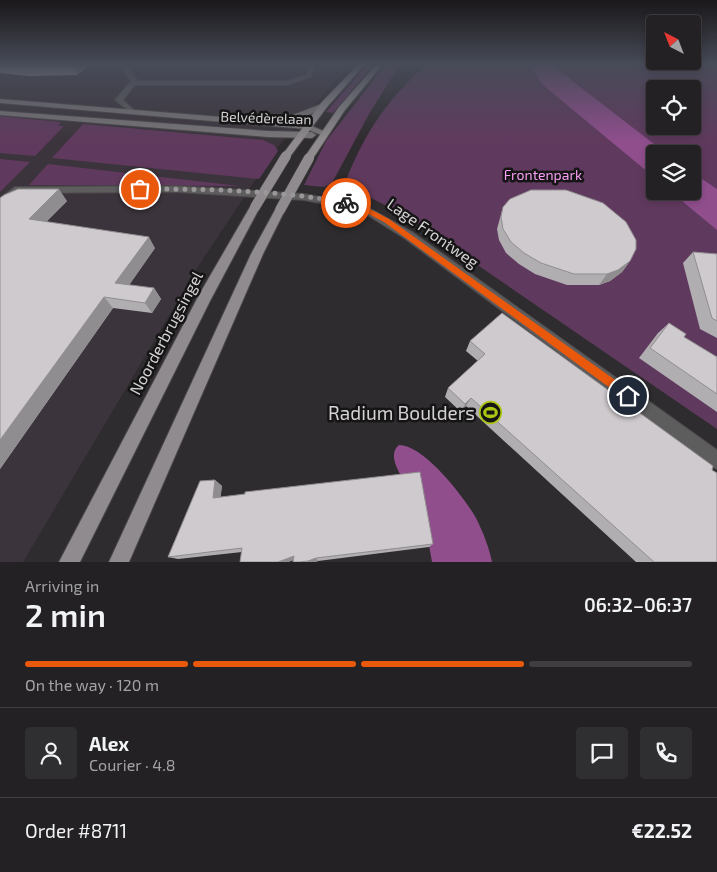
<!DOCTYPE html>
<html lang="en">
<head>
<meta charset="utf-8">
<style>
  body { margin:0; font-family:"Exo 2",sans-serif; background:#2f2e30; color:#f1f3f6; height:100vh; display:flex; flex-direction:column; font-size:19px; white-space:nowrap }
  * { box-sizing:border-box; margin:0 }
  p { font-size:16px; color:#a3a3a6 }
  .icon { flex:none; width:28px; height:28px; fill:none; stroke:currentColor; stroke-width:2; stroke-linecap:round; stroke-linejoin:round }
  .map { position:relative; height:562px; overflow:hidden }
  .details { display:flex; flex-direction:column; background:#232123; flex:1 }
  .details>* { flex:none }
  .needle { width:32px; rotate:318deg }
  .tools { position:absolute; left:646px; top:15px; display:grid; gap:10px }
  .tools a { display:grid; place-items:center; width:55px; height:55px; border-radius:5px; background:#232123; box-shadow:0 2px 8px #0003,0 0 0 1px #403e41; font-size:25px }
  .pin { position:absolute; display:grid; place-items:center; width:42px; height:42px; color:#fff; margin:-21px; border:2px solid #fff; border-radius:50%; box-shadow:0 1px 5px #0007 }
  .courier { position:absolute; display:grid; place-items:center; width:50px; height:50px; margin:-25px; border:4px solid #ea580c; border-radius:50%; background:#fff; color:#222; box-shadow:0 1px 6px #0007 }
  .head em { font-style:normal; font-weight:600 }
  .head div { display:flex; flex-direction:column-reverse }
  .head { display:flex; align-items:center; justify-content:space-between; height:85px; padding:0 25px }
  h1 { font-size:32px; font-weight:600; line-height:38px }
  .bar { display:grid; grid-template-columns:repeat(4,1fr); gap:8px 5px; align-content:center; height:60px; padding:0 25px }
  .bar i { height:6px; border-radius:4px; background:#403e41 }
  .bar .active { background:#ea580c }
  .bar p { grid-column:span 4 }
  .line { display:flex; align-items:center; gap:12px; padding:0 25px; border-top:1px solid #403e41 }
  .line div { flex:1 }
  .round { display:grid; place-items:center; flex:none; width:52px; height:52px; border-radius:5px; background:#2f2e30 }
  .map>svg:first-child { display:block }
  .built { fill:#3c343c }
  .green { fill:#603a5e; fill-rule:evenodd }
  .water { fill:#904e8d }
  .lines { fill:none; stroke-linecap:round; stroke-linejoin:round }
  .minor-casing { stroke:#4a4749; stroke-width:2 }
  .secondary-casing { stroke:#4a4749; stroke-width:2 }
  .primary-casing { stroke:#4a4749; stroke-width:2 }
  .minor { fill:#5e5d5e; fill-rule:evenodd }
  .secondary { fill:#7a7779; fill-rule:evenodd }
  .primary { fill:#8f8b8e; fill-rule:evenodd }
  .primary-bridge-casing { stroke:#4a4749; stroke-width:11; stroke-linecap:butt }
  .primary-bridge { stroke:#8f8b8e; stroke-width:10 }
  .wall { fill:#b1aeb1 }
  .shaded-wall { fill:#908d90 }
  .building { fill:#cecace; stroke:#908d90 }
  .route { fill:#ea580c }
  .done { stroke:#9b989a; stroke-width:5; stroke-dasharray:0 9 }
  .labels { text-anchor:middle; stroke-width:5; stroke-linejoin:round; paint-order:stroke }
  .far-street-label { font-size:14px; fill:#d5d2d4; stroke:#161516 }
  .far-park-label { font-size:14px; fill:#fa9ff5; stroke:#161516 }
  .street-label { font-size:16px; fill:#d5d2d4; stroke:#161516 }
  .near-poi-label { font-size:19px; fill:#d5d2d4; stroke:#161516; text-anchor:end }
</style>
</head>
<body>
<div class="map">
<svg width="717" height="562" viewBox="0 0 717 562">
  <rect width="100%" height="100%" fill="#2f2c2f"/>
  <path class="built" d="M0 64H353L338 78 276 149 199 265 23 562H0Z"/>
  <path class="green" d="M368 64H374L333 113 326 112Z
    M386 64H400L369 114 332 183 324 187 304 185 326 141Z
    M428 64H717V429L403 214 367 196 341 195C358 143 386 98 428 64ZM655 89H692V126H655ZM655 154H692V191H655Z
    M0 116 61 122 58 126H64L35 156 0 153Z
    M83 124 263 140 274 145 278 151 259 179 52 158Z
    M0 159 30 162 0 192Z
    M48 164 240 186 29 185Z"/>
  <path class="water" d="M531 64H559L557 69 667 154H655V178L543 85 530 66 534 65Z
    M693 173 717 189V230L670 191H692Z
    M399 445C424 445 464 497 476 518 483 532 489 547 492 562H432L417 478 401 476C396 467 389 453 399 445Z"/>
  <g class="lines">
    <defs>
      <path id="minor" d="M129 64H135L130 71 138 81H286L306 75 310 64H316L311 77 287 85H135L123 100 134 110 130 112 115 100 131 81 123 71Z
        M176 186 304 194 364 205 412 232 717 450V469L711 466 404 238 361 211 304 200 176 192 18 193 0 206V198L15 187Z"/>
      <path id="secondary" d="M0 99 307 124 328 133 324 136 306 129 0 103Z
        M324 103 328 105 327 107C315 112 286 127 275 119L293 115Z
        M0 111 268 131 312 132 316 135 312 138 268 137 0 115Z"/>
      <path id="primary" d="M359 64H365L327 107 289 158H283V154L321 103Z
        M377 64H383L345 110 312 160H306L304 158 339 107Z
        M255 204 260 207 210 301 80 562H59L199 295 250 207Z
        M280 207 285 210 263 254 129 562H109L251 254 275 210Z"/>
    </defs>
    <use href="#minor" class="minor-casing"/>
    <use href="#secondary" class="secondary-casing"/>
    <use href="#primary" class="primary-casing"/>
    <use href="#minor" class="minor"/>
    <use href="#secondary" class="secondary"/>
    <use href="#primary" class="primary"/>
    <defs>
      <path id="primary-bridge" d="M255 207 286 156
        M280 210 309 158"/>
    </defs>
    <use href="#primary-bridge" class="primary-bridge-casing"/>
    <use href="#primary-bridge" class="primary-bridge"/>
  </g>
  <path class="wall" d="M0 64H91L77 75 29 76 0 73Z
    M0 198 67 201 46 222 155 248 129 285 154 288 161 299 152 313 113 308 0 469Z
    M503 207 630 261 622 272 610 281 599 285H567L535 274 519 264 506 253 499 240 497 229Z
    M693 252 717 254V338L700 329 683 263Z
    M669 323 684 337 717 357V412L639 358 658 333Z
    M470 341 712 470 717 562H636L466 406 461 412 445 397 448 388 478 361 466 351Z
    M215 480 222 486 220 497 433 544 429 547 318 561 315 562H293V560L288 562H240L242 552 178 559 168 557Z"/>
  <path class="shaded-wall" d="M74 64H91L77 75 72 65Z
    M59 189 67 201 38 230 29 219Z
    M149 237 155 248 123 294 115 283Z
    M630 261 622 272 610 281 599 285 607 274Z
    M154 288 161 299 152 313 145 303Z
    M104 297 113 308 0 469V440Z
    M471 398 466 406 461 412 465 404Z
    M215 480 222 486 220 503 213 498Z
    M294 556 297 559 288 562H278Z
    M316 558 318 561 315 562H308V561Z"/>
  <path class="building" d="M0 64H74L72 65 23 66Z
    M18 189H59L29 219 149 237 115 283 154 288 145 303 104 297 0 440V198L4 195Z
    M531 190H566L603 203 626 222 636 240V249L630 261 618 270 607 274H574L541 263 524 253 511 242 503 229 501 217 503 207 510 199Z
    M693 252 717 254V321L712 318Z
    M502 313 713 466 712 470 717 473V562H654L471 398 465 404 448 388 485 354 470 341Z
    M669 323 686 334 684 337 717 357V394L650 348Z
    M420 472 433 544 316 558 308 561 299 562H293L294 556 278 562H240L242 548 168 557 200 481 215 480 213 498 245 494V492Z"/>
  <linearGradient id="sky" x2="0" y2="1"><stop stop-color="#1a181a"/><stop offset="0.45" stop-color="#474b58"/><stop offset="1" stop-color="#474b58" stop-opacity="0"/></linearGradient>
  <rect width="717" height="142" fill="url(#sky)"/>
  <path class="route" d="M346 201 366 207 389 219 632 392V399H625L384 222 361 210 343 205Z"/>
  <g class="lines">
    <path class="done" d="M140 189C208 189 279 190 346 203"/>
  </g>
  <defs>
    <symbol id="stadium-ring" viewBox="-11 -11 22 22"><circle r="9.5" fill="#161516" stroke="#acc612" stroke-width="1.5"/><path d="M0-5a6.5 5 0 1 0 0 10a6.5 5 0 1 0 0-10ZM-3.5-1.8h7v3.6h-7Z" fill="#acc612"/></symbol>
  </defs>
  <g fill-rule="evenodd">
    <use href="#stadium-ring" x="478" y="400" width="25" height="25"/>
  </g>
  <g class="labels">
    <g class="far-street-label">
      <text transform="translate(266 118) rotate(2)" y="5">Belvédèrelaan</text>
    </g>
    <g class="far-park-label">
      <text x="543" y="180">Frontenpark</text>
    </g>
    <g class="street-label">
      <text transform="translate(433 233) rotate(35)" y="6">Lage Frontweg</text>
      <text transform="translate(166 333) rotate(-62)" y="6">Noorderbrugsingel</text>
    </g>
    <g class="near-poi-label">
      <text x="475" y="420">Radium Boulders</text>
    </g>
  </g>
</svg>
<div class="tools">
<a><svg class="needle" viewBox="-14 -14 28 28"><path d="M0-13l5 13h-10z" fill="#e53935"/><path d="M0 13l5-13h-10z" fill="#a3a3a6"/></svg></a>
<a><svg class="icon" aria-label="locate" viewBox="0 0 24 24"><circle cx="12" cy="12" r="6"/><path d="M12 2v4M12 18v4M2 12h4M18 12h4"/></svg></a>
<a><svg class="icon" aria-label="layers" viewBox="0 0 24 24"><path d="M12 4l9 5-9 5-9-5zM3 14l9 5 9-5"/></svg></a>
</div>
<div class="pin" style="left:140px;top:189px;background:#ea580c"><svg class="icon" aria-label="bag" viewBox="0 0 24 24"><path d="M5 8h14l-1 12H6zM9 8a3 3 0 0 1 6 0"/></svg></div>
<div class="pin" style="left:628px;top:396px;background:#1f2937"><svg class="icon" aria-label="home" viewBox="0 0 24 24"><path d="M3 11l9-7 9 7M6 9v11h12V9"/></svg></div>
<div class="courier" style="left:346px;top:203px"><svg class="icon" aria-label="bike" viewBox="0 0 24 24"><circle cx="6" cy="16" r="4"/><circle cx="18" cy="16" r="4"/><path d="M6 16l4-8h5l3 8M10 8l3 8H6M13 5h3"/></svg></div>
</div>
<section class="details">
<div class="head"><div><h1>2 min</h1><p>Arriving in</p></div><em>06:32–06:37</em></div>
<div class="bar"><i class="active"></i><i class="active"></i><i class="active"></i><i></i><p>On the way · 120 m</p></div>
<div class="line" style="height:90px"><a class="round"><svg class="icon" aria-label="person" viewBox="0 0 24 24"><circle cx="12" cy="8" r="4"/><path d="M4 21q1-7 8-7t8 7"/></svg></a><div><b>Alex</b><p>Courier · 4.8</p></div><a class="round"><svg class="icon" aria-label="chat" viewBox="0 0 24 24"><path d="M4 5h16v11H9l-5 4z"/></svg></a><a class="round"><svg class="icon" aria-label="phone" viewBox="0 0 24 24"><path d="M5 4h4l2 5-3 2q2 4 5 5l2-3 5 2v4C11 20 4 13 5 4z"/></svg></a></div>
<div class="line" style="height:65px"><div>Order #8711</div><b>€22.52</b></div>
</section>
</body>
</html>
